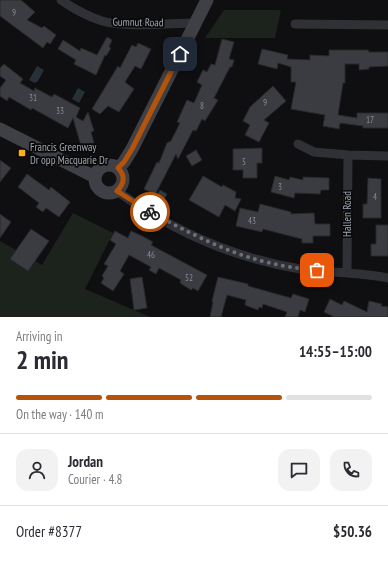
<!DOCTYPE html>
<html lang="en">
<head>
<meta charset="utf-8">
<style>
  body { margin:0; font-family:"PT Sans Narrow",sans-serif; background:#f2f2f3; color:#2b2b33; height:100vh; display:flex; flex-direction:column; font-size:15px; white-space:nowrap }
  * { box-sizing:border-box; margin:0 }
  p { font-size:13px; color:#7c7c81 }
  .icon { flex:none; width:22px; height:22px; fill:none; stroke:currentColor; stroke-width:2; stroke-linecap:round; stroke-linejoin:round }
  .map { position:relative; height:317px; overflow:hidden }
  .sheet { display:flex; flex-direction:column; background:#fff; flex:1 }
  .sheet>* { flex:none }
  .pin { position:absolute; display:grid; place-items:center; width:34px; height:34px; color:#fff; margin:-17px; border-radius:8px; box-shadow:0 2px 6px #0006 }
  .courier { position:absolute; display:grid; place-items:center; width:40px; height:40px; margin:-20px; border:3px solid #b45309; border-radius:50%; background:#fff; color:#222; box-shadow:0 1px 5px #0007 }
  .overview em { font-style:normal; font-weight:700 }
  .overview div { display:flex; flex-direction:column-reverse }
  .overview { display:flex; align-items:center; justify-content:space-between; height:68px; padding:0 16px }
  h1 { font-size:26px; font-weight:700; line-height:30px }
  .bar { display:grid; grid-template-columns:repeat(4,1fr); gap:6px 4px; align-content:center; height:48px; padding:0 16px }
  .bar i { height:5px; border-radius:3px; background:#e1e1e2 }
  .bar .current { background:#b45309 }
  .bar p { grid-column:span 4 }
  .line { display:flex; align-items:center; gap:10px; padding:0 16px; border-top:1px solid #e1e1e2 }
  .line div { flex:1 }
  .round { display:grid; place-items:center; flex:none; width:42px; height:42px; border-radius:12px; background:#f2f2f3 }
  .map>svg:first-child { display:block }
  .green { fill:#1b231c }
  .water { fill:#273036 }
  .building { fill:#3b3c41; stroke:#29292d }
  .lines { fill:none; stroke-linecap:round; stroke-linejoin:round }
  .minor { stroke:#303136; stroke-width:9 }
  .secondary { stroke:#3e4046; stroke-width:13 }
  .done { stroke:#6d707a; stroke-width:4; stroke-dasharray:0 7.2 }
  .route { stroke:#b45309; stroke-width:5 }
  .poi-dot { fill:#faaf1d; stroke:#0a0a0b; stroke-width:1.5 }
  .labels { text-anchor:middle; stroke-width:3.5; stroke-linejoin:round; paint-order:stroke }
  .number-label { font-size:9px; fill:#868b96 }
  .street-label { font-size:11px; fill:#9fa5b2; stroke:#0a0a0b }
  .poi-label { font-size:11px; fill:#9fa5b2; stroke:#0a0a0b; text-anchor:start }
</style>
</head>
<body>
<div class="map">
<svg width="388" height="317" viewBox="0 0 388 317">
  <rect width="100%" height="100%" fill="#0f0f11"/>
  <path class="green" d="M224 10H281L275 38H205Z
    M73 213 113 233 85 289 150 317H0V241L42 265Z"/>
  <path class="water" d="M37 66 44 70 38 81 35 83 29 80Z
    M78 88 85 92 79 103 72 99Z"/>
  <path class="building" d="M0 0H21L35 12 27 20 42 28 44 26 56 35 50 44 47 42 43 48 0 16Z
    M107 37 112 40 109 47 111 48 106 56 105 55 96 75 74 64 76 60 58 49 63 40 80 51 81 48 97 55Z
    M222 39 234 42 229 59 234 60 232 67H230L214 98 218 100 205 121 202 119 196 131 193 130 178 159 176 154 155 195 144 189 157 162 159 163 167 143 171 141 180 123 177 122 187 100 194 103 202 85 197 82 203 70 207 72 211 64 215 65Z
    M138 43 151 49 141 69 135 66 125 82 134 89 119 112 108 106 100 114 92 109 118 66 120 68 132 45 136 47Z
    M262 49 288 55 287 59 310 60V55L329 56V50H368L369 52H388V66L369 67V69L359 70V64H345V83H343L338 115 357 118V113H388V128H363V126L340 123 339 129 323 126 325 115 291 109 296 82H291V67L278 63 277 69 258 64Z
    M4 64 23 79 20 83 34 91 35 88 52 97 54 94 80 108 76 117 83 121 88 112 94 131 91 132 94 143 81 146 73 118 68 128 32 108 31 110 9 97 7 101 0 96V88L6 80 0 76V68Z
    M273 86 286 101 264 120 269 123 259 142 245 135 250 125 243 121 250 107Z
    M262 148V163H257V178H243V170H233V149Z
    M196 150 202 160 192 166 186 156Z
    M0 160 11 168 0 182Z
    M27 174 49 190 51 187 70 202 59 217 46 208 43 212 36 207 39 203 18 187Z
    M203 176 222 187 223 185 236 192 235 198 241 199 235 211 225 205 219 217 189 200Z
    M275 176 289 180 290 177 303 180V177L329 178V190H321L320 194 295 193 294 198 271 192Z
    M368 178 381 179V218H363V204H367Z
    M160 190 167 194 163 201 156 197Z
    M260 204 291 212V214L314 213 315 224H330V236H313V243H302V239L263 229 262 232 236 226 240 208 258 212Z
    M0 214 11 222 0 238Z
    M376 225H388V256H371V244H376Z
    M31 229 49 241 28 271 10 259Z
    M115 231 128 238 131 231 142 236 153 242 151 245 207 275 198 291 193 288 191 290 180 283 181 280 159 268 156 274 149 270 151 267 129 255 120 271 124 274 113 291 101 283 104 278 102 276 108 266 104 264 116 244 110 240Z
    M142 277 147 308 134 310 130 279Z
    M218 277 248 284V286L291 298 293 294 309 299 305 312 300 310 298 317H285L287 312 263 304 262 308 259 307 258 310 245 305 246 300 227 295 221 317H210L213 302 212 301Z
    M330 299 342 305 344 301 367 312 369 301 382 304 381 306 388 307V317H334L324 312Z"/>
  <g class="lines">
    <path class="minor" d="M61 0C74 9 87 16 102 21 127 28 169 23 196 23
      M295 24 388 25
      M298 144 314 152 348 155 388 156
      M117 191C171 230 234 258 300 269 329 273 359 272 388 278
      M347 272 348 155"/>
    <path class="secondary" d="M0 129 95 177
      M95 179a14 14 0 1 1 28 0a14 14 0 1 1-28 0Z
      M118 168 124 162 132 149 207 0"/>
  </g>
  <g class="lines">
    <path class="done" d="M150 212C207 242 249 265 317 270"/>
    <path class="route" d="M150 212 117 191C125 183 125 175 118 168L124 162 132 149 180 54"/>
  </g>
  <rect class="poi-dot" x="18" y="149" width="8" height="8" rx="2"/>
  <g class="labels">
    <g class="number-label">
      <text x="14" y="16">9</text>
      <text x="33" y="101">31</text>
      <text x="265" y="106">9</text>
      <text x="202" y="109">8</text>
      <text x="60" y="114">33</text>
      <text x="370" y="123">17</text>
      <text x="244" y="165">5</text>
      <text x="280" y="190">3</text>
      <text x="375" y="200">4</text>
      <text x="252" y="224">43</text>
      <text x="151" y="258">46</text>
      <text x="189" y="281">52</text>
    </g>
    <g class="street-label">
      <text transform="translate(138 22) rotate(1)" y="4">Gumnut Road</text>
      <text transform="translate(347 214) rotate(-90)" y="4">Hallen Road</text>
    </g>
    <g class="poi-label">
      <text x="30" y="151">Francis Greenway<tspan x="30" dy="13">Dr opp Macquarie Dr</tspan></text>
    </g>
  </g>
</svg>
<div class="pin" style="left:317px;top:270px;background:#ea580c"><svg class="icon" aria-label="bag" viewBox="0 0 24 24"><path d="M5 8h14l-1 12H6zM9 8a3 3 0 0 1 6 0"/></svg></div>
<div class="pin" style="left:180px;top:54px;background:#1f2937"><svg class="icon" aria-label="home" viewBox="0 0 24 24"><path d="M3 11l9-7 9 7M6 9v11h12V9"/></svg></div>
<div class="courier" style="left:150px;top:212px"><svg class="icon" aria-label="bike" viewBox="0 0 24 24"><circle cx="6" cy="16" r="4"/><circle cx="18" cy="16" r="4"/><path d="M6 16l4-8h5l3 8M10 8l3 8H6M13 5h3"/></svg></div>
</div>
<section class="sheet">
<div class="overview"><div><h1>2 min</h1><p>Arriving in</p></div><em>14:55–15:00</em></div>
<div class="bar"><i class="current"></i><i class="current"></i><i class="current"></i><i></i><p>On the way · 140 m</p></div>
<div class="line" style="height:72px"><a class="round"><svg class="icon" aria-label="person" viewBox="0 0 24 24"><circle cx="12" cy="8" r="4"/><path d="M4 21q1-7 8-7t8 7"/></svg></a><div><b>Jordan</b><p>Courier · 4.8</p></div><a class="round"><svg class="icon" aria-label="chat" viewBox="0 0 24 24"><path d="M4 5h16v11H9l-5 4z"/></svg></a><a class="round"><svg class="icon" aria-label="phone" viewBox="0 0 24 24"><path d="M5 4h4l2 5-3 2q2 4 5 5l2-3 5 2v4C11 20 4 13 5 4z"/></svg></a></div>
<div class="line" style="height:52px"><div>Order #8377</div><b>$50.36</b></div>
</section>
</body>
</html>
